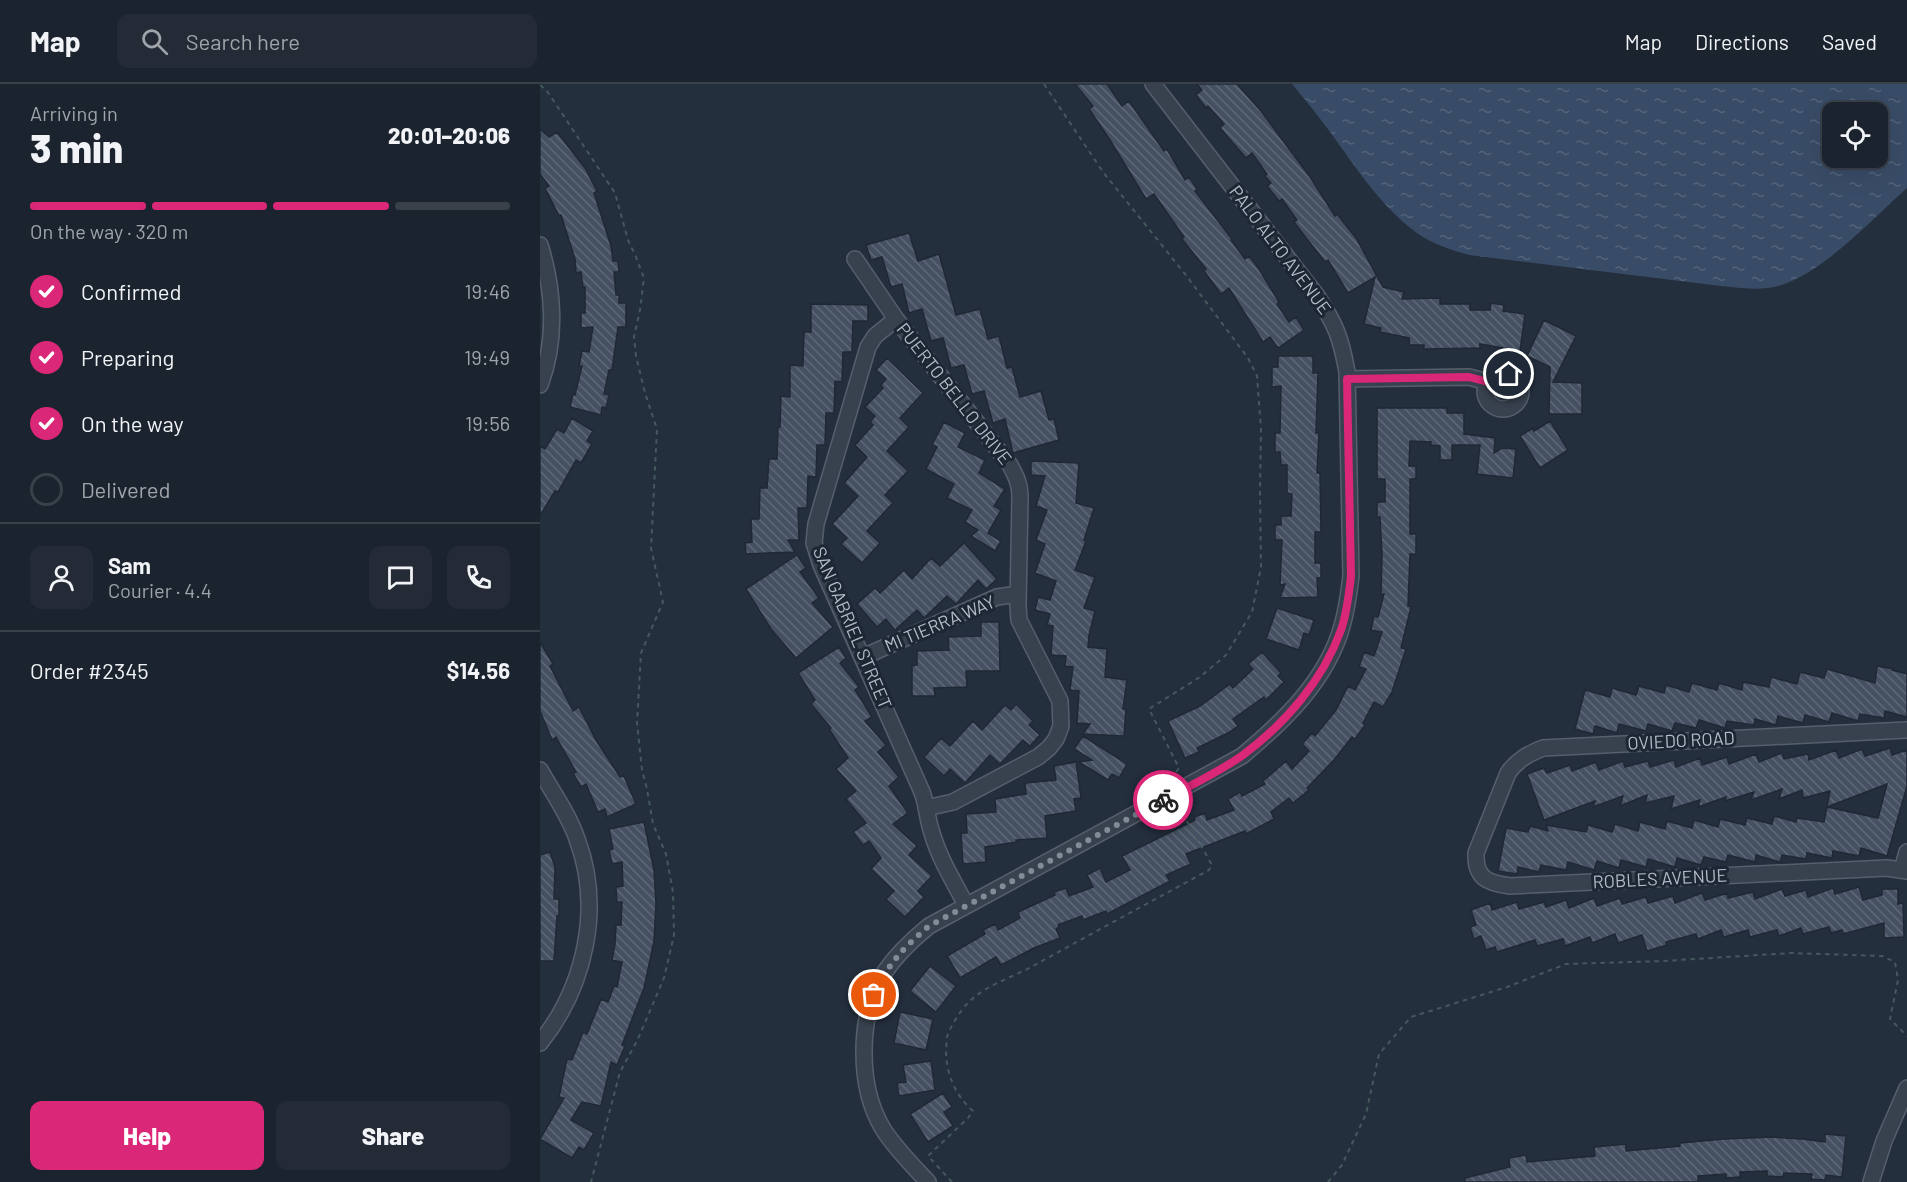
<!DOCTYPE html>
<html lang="en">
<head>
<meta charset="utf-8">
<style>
  body { margin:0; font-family:Barlow,sans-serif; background:#242b36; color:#f1f3f6; height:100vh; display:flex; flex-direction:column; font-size:22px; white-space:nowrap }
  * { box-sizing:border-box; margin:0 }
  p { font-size:20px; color:#a0a4aa }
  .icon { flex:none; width:33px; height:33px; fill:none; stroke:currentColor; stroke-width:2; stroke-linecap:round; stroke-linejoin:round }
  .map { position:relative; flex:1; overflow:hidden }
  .panel { display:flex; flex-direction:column; background:#1b232e; width:540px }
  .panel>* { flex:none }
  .fabs { position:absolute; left:1282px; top:18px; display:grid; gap:12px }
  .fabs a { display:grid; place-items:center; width:66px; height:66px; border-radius:12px; background:#1b232e; box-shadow:0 6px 24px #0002,0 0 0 2px #39404a; font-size:30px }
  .pin { position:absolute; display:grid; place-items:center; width:51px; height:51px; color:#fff; margin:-26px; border:3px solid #fff; border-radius:50%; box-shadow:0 2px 6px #0007 }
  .courier { position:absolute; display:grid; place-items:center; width:60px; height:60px; margin:-30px; border:4px solid #db2777; border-radius:50%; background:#fff; color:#222; box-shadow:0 2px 8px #0007 }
  .summary em { font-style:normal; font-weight:800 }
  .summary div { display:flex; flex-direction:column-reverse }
  .summary { display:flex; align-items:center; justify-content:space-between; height:102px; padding:0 30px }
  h1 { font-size:39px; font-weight:800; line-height:45px }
  .bar { display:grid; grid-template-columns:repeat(4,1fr); gap:9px 6px; align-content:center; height:72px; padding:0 30px }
  .bar i { height:8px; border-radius:4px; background:#39404a }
  .bar .active { background:#db2777 }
  .bar p { grid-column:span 4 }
  .line { display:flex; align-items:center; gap:15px; padding:0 30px; border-top:2px solid #39404a }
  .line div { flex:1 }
  .round { display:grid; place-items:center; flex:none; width:63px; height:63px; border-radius:12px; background:#242b36 }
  ol { padding:0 30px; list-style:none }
  li { display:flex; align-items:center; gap:18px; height:66px }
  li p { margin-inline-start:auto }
  li .icon { padding:6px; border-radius:50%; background:#db2777; color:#fff; stroke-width:4 }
  li:last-child { color:#a0a4aa }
  li i { width:33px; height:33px; border:3px solid #39404a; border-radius:50% }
  .cta { display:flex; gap:12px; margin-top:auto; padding:12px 30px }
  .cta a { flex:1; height:69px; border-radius:12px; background:#db2777; color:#fff; font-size:24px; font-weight:800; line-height:69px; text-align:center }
  .cta a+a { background:#242b36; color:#f1f3f6 }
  header { display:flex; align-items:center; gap:36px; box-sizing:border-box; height:84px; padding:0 30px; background:#1b232e; border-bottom:2px solid #39404a }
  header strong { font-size:28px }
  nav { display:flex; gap:33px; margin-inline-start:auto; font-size:21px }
  .search { width:420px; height:54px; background:#242b36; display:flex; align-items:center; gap:15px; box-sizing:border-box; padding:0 21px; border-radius:12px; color:#a0a4aa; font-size:22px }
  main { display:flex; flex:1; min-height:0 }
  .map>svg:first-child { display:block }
  .water { fill:url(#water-ripples); fill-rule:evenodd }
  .building { fill:url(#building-back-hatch); stroke:#1f2835; stroke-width:1.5 }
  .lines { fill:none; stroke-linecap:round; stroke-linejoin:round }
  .street-casing { stroke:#565f6c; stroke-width:18 }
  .path { stroke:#44595c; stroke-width:2; stroke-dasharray:4.5 4.5; stroke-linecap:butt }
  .street { stroke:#38414e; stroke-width:15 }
  .done { stroke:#828b98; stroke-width:6; stroke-dasharray:0 10.8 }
  .route { stroke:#db2777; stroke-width:8 }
  .labels { text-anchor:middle; stroke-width:6; stroke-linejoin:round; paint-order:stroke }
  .street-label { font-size:18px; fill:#b4bcc9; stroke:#1d2633 }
</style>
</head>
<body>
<header>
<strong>Map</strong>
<div class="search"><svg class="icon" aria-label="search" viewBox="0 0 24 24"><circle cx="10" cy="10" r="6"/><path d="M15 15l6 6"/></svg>Search here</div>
<nav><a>Map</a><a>Directions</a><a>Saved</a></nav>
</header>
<main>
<section class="panel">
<div class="summary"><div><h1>3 min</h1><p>Arriving in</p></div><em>20:01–20:06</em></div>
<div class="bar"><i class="active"></i><i class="active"></i><i class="active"></i><i></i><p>On the way · 320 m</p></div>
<ol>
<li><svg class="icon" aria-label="check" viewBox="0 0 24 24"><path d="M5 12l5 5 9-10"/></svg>Confirmed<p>19:46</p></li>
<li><svg class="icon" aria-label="check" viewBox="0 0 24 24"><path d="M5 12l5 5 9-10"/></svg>Preparing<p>19:49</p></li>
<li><svg class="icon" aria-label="check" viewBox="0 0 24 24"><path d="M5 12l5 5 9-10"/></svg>On the way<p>19:56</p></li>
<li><i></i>Delivered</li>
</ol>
<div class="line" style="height:108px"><a class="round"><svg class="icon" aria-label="person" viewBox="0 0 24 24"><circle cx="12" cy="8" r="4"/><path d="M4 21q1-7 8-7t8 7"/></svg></a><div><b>Sam</b><p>Courier · 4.4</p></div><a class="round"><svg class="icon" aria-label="chat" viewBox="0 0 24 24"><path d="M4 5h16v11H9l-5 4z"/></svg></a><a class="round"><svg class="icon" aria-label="phone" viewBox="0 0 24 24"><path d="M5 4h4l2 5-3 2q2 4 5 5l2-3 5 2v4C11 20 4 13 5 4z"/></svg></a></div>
<div class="line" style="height:78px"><div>Order #2345</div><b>$14.56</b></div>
<div class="cta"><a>Help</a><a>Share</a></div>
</section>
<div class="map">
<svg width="1367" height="1098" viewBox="0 0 1367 1098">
  <defs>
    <pattern id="water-ripples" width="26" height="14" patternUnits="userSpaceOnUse" patternTransform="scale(1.5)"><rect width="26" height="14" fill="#394c67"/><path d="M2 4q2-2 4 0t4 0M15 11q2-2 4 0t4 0" fill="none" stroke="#53647b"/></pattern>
    <pattern id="building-back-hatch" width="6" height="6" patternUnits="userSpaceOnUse" patternTransform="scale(1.5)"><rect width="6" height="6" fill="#455162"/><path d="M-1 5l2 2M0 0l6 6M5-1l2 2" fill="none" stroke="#5d6877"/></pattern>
  </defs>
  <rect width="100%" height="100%" fill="#242f3e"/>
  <path class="water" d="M752 0H1367V104C1332 135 1280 193 1234 203 1215 207 1193 203 1173 201L929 171C911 166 893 160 877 149 836 119 812 76 781 36 772 24 762 12 752 0ZM1293 28H1338V74H1293Z"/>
  <path class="building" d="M535 0H567L582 22 589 17 624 67 627 65 645 96 649 93 657 105 655 107 692 155 691 156 705 175 709 172 719 185 739 218 737 220 749 238 756 233 764 246 738 264 730 253 723 258 689 204 681 210 664 187 666 185 642 155 644 153 614 110 606 115 570 56 549 25 553 22Z
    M657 0H697L721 27 770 93 795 132 797 130 816 154 843 203 864 208 862 215 900 214V220H930V226H950L951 219 964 221 963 227 985 230 980 267 940 260V264L884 265V261H870L869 254 840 248 841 244 824 240 835 193 808 209 788 176 785 178 760 146 754 138 757 136 742 115 739 117 727 102 731 99 725 92 727 90 712 69 706 74 680 44 684 40 668 22 666 24 656 11 662 6Z
    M0 45 9 53 17 48 45 84 57 107 54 109 71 162 73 177H78L79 188H74L76 211H79V219H86V243H78L72 286H69L64 310 69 311 66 324 62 323 61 331 30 323 33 310 35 311 42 282H39L42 267 49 268 53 243 41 244V229H45V203H43L41 188 36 189 35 175 21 131 19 132 5 104 9 102 0 90Z
    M369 149 378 177 399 170 416 231 440 225 448 255 459 252 467 284 472 283 480 313 501 307 509 336 514 335 519 356 473 369 465 335 453 339 444 307 432 310 424 281 411 284 403 254 391 257 382 225 369 229 362 200 351 203 342 173 331 176 326 161Z
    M271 220 328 221V237H313L312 268H303L302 298 295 297 294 329H286L285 361H277L276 393 268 392 267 424H258L259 456H248L255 468 206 470 205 459 212 458 211 435H219L220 404H227L229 375H237L238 343H240L241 312 250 313V281L263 282 264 248H271Z
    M1004 236 1036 252 1013 298 1042 299V330H1009L1010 283 987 272Z
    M738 272H773V289H778L776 349H779L777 389H780L781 448H775V479H781V494H777L778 513 740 514 745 500 740 501 742 456H735V441H741V432H751L752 410 747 409V381H741L740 368H735V349H740L741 302 732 303V283H738Z
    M347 274 383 309 360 334 369 343 347 367 368 387 345 411 353 419 327 447 340 459 322 479 301 460 307 454 292 440 318 412 304 399 327 373 315 361 333 341 330 338 335 332 325 323 343 304 341 301 346 295 336 286Z
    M837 324H907V329H924V350L955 354 954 369 962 364 976 365 973 394 937 390 940 361H912V376H900V362L891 361V358L870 357 869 382H876V395H870V450H876V470H870L868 522 871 523 861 564 866 565 852 608 843 623 834 618 823 639 825 641 815 655 812 653 794 676 767 704 769 706 753 719 749 714 731 728 734 735 706 750 705 747 646 770 651 780 626 791 630 797 567 830 566 827 543 836 542 832 518 841 519 843 516 845 520 854 494 864 461 881 456 873 420 894 407 872 445 850 443 846 455 840 458 846 480 834 478 828 515 811 514 808 526 804 529 812 553 803 547 791 560 784 566 798 590 786 582 772 655 736 654 733 665 729 667 736 694 726 688 715 700 708 702 712 725 700 723 697 746 677 752 685 769 667 762 660 772 649 775 652 796 626 808 602 815 606 826 585 819 583 824 568 834 572 842 548 831 546 834 532 838 533 844 510H841L842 471 840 433H837V418H845V395H837Z
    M32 334 53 347 47 357 52 360 41 379 36 376 18 408 15 407 0 432V362L5 365 17 345 24 349Z
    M1010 337 1028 366 1000 384 980 352 993 344 994 347Z
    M404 338 425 349 418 363 445 376 439 389 465 405 454 422 461 426 448 449 461 457 455 467 431 452 438 446 425 438 432 426 407 414 414 400 386 385 397 363 392 361Z
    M491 377 539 379 536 419 554 424 544 456 546 457 535 486 555 493 544 524 555 527 549 551 548 563 567 565 565 593 587 596 583 625H586L584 652 543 650 550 640 537 639 539 607 530 606 533 583 525 582 526 572 511 571 513 542 507 541 510 530 495 526 498 513 510 516 516 497 495 489 505 460 496 456 507 426 496 422 505 392 491 391Z
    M424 459 457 495 446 505 438 496 416 520 407 512 384 534 377 526 355 546 346 535 337 543 317 520 335 504 340 509 364 486 372 495 391 474 400 482Z
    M257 471 266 484 260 488 279 514 272 519 293 543 256 574 231 545 206 505Z
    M737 524 774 536 769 551 764 549 759 566 726 555Z
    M441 538H459L460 587H426L427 603 394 604 395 612H372V582L377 581V567L409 566 408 553 441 552Z
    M0 558 13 580 10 582 33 627 39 623 56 656 80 693 84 692 96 720 67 733 65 725 58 728 46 700 41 703 33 689 36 688 16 653 12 656 0 627Z
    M299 563 306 574 300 579 319 603 315 606 332 633 325 637 346 661 338 668 359 693 349 702 368 729 353 740 377 762 369 771 392 792 378 807 384 813 365 833 346 815 354 807 331 785 341 774 329 757 323 761 313 748 326 739 306 715 316 707 296 685 308 674 289 645 291 644 271 620 275 616 258 589Z
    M722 568 741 589 738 592 744 598 726 616 724 613 693 635 698 642 688 649 657 664 659 668 645 674 628 637 660 622 690 600 693 604 713 585 708 580Z
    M1337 582 1353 585 1352 586 1367 590V633L1345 627 1344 634 1320 630 1318 637 1292 629 1289 638 1265 631 1263 639 1238 632 1236 641 1215 635 1214 641 1187 637 1185 644 1159 636 1156 644 1135 639 1132 647 1108 640 1106 647 1079 640 1077 649 1055 642 1053 650 1035 645 1045 606 1070 613 1072 604 1096 611 1099 602 1124 609 1126 601 1149 608 1152 599 1177 606 1179 599 1202 606 1203 598 1229 603 1231 593 1257 600 1260 588 1284 594 1287 585 1335 599Z
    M476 620 493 637 489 641 500 651 490 662 483 656 460 680 450 671 425 699 410 685 404 692 384 673 401 654 410 662 433 637 442 646 465 621 471 626Z
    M543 652 587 680 579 694 572 690 568 696 539 678 552 676 534 665Z
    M1350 664 1352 671 1367 666V702L1347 772 1321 764 1319 772 1293 767 1292 774 1267 769 1266 775 1242 771 1240 778 1216 771 1215 778 1188 771 1186 778 1164 773 1161 781 1137 774 1135 783 1108 775 1106 783 1081 776 1079 784 1057 777 1054 786 1028 778 1026 786 1001 781 999 788 978 783 977 790 958 787 966 744 988 748 990 742 1008 747 1006 741 1046 748 1048 741 1072 748 1075 740 1098 747 1100 738 1125 745 1127 737 1152 744 1154 736 1178 743 1180 735 1205 741 1207 734 1232 740 1234 732 1256 738 1257 734 1284 738 1287 723 1338 734 1347 700 1287 723 1290 707 1263 714 1262 706 1239 715 1242 705 1211 716 1214 708 1185 717 1186 713 1158 723 1160 716 1131 725 1134 712 1105 719 1107 711 1080 722 1083 712 1053 723 1055 717 1004 736 987 690 1004 684 1007 689 1030 681 1032 687 1056 678 1059 686 1083 677 1085 683 1108 677 1110 683 1134 676 1136 683 1160 674 1162 681 1187 673 1189 680 1216 670 1219 678 1242 669 1244 675 1268 670 1269 676 1296 666 1299 674 1322 665 1325 672Z
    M536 678 541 714 534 715 536 727 505 732 507 754 476 756 477 758 445 763 446 778 423 780 421 749H427L426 730 456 728 455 715 486 710 485 699 516 696 514 682Z
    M104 738 114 786 116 819 114 857 104 904 82 961 85 962 77 981 71 978 61 1022 42 1018 31 1036 54 1049 44 1066 39 1063 32 1074 0 1055 24 1014 19 1013 27 975 32 976 43 948 47 950 61 915 68 918 74 902 77 903 82 878 72 876 75 860 76 841H81L82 818H77L76 803 83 802 82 778 72 780 69 766 73 765 69 745Z
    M10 768 15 783 14 815H19V832H17L14 877H0V771Z
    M1319 803 1323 816 1342 811V805H1358V820L1363 819 1364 853 1344 854V839L1303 850 1302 846 1291 849 1289 843 1263 850 1261 844 1239 852 1237 846 1210 853 1208 846 1184 853 1181 846 1158 855 1156 850 1126 858 1127 861 1107 867 1102 851 1078 859 1075 850 1052 859 1050 853 1025 862 1023 855 997 862 995 856 957 868 955 863 946 866 941 852 934 855 930 843 936 841 931 826 950 819 952 826 977 818 979 825 1004 818 1006 823 1026 816 1029 824 1054 814 1057 822 1080 814 1082 820 1106 813 1108 819 1133 812 1135 819 1162 809 1165 816 1187 809 1188 814 1213 808 1215 815 1242 805 1245 812 1266 806 1268 813 1293 804 1295 810Z
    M390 882 416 902 396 928 370 907Z
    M360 928 393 935 386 966 354 959Z
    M391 977 395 1006 359 1012 357 999 366 998 363 981Z
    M403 1009 412 1023 404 1028 413 1042 388 1058 370 1030Z
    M1285 1050 1306 1052 1302 1093 1286 1091 1285 1096 1271 1095 1272 1090 1244 1089 1243 1093 1227 1092V1087L1200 1088V1093L1186 1094V1090L1158 1092V1098H925V1094L970 1083 969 1074 986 1071 987 1078 1055 1072 1054 1063 1086 1060V1067L1140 1062V1059L1184 1055 1232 1053 1262 1055 1285 1058Z"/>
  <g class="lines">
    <defs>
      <path id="street" d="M0 161C14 206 17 256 0 301
        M315 175 356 235 470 381C476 392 480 400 480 412L478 522 479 536 520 617 521 642 516 655 509 664 498 673 413 718 386 724
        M356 235 335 252 328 263 276 440 274 459 281 481 382 708C387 721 387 735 392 749 399 774 414 798 426 821
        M945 307a18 18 0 1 1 36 0a18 18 0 1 1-36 0Z
        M807 295 929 293 948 298
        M323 573 457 513 478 510
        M1367 646 1003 664C988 670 977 676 968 689L936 769C935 794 947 799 970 802L1347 784 1367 787
        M0 686C13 709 29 731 37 755 63 824 45 903 0 959
        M1362 786 1367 768
        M388 1098C372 1081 355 1064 343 1045 317 1002 318 931 344 889 356 871 373 855 389 842L702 672C744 637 787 596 802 542 807 525 809 509 811 492L807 288C801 254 796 241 777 212L613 0
        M1331 1098 1344 1057 1367 1004"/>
    </defs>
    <use href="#street" class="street-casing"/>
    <path class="path" d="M504 0 563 88 645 190 708 274 717 292 721 345 720 408 721 483 712 528 686 571 660 593 609 625 639 684 633 692
      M0 1 7 7 75 109 88 156 96 173 104 194 100 226 94 253 96 272 105 309 117 345 111 464 123 518 101 569 97 639 102 686 107 705 113 740 126 770 133 808 134 851 124 894 97 957 80 988 51 1098
      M412 1098 388 1072 428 1034 433 1027C415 1011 406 990 406 966 407 962 406 957 407 953 410 943 419 929 426 921 443 902 471 894 493 882 551 850 610 818 669 786L672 781 639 723
      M788 1098 802 1081 826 1030 839 970 871 933 967 903 1026 880 1123 877 1251 869 1342 872 1355 878 1358 896 1350 935 1367 952"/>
    <use href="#street" class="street"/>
  </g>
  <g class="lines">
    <path class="done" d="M334 911C348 880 363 864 389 842L623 716"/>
    <path class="route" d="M623 716C650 702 679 688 703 671 746 639 783 596 801 546 807 529 809 510 811 492L807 295 929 293 948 298 958 290H969"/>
  </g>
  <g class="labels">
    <g class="street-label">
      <text transform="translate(740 166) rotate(53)" y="6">PALO ALTO AVENUE</text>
      <text transform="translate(414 310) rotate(52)" y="6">PUERTO BELLO DRIVE</text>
      <text transform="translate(400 540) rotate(-23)" y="6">MI TIERRA WAY</text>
      <text transform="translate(312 544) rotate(67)" y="6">SAN GABRIEL STREET</text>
      <text transform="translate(1141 657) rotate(-3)" y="6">OVIEDO ROAD</text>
      <text transform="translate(1120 795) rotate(-3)" y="6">ROBLES AVENUE</text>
    </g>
  </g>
</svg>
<div class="fabs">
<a><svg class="icon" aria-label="locate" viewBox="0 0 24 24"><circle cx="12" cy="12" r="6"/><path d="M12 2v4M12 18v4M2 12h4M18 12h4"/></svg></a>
</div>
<div class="pin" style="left:334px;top:911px;background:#ea580c"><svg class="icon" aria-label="bag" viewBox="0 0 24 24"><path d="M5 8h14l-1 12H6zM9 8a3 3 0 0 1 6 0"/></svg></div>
<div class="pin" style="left:969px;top:290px;background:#1f2937"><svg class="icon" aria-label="home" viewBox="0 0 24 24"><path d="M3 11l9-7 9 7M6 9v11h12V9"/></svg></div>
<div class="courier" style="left:623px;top:716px"><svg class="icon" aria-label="bike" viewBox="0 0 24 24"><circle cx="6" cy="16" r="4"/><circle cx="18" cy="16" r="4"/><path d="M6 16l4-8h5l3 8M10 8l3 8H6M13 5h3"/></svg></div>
</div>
</main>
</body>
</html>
